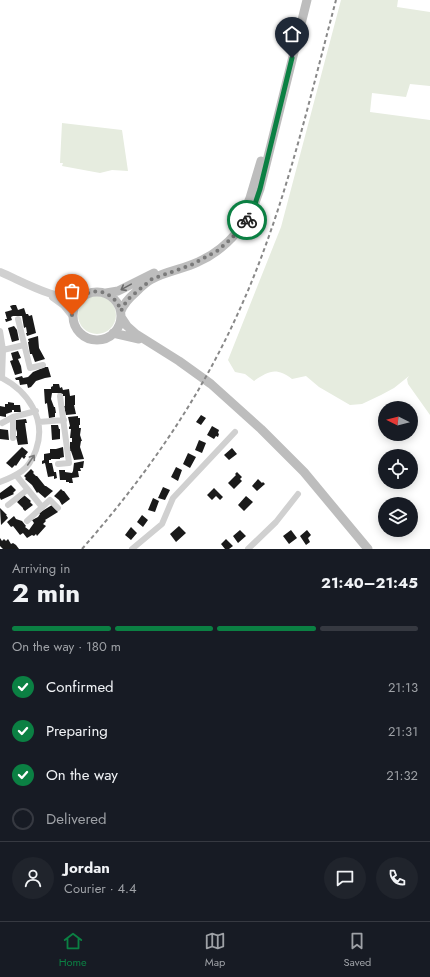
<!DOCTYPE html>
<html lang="en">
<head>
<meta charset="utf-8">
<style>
  body { margin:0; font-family:Jost,sans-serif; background:#20242c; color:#f1f3f6; height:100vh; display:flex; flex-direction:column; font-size:15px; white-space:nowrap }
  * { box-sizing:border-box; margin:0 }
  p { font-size:13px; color:#9ea1a6 }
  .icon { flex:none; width:22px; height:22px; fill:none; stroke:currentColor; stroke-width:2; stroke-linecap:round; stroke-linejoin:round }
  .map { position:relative; height:549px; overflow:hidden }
  .panel { display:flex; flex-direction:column; background:#171b24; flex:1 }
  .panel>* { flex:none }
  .needle { width:26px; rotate:276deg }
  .tools { position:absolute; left:378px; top:401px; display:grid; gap:8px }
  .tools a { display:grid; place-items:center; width:40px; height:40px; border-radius:50%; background:#171b24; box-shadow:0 2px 10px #0003; font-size:20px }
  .pin { position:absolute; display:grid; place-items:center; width:34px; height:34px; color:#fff; margin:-41px -17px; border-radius:50% 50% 50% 0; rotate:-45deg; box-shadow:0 0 4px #0007 }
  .pin .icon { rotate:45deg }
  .courier { position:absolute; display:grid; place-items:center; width:40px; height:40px; margin:-20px; border:3px solid #0b8043; border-radius:50%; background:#fff; color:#222; box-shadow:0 1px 5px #0007 }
  .headline em { font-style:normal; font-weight:700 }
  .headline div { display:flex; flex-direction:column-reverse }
  .headline { display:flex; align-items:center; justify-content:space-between; height:68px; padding:0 12px }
  h1 { font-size:26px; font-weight:700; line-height:30px }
  .bar { display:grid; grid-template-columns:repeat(4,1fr); gap:6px 4px; align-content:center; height:48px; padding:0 12px }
  .bar i { height:5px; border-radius:3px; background:#363941 }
  .bar .current { background:#0b8043 }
  .bar p { grid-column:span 4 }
  .line { display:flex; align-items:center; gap:10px; padding:0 12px; border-top:1px solid #363941 }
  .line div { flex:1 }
  .round { display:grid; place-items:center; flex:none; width:42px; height:42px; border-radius:21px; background:#20242c }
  ol { padding:0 12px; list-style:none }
  li { display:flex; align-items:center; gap:12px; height:44px }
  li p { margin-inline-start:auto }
  li .icon { padding:4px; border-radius:50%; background:#0b8043; color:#fff; stroke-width:4 }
  li:last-child { color:#9ea1a6 }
  li i { width:22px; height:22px; border:2px solid #363941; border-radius:50% }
  .menu { display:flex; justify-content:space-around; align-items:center; height:56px; border-top:1px solid #363941; background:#171b24; font-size:11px; color:#9ea1a6 }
  .menu a { display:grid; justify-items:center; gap:2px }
  .menu .current { color:#0b8043 }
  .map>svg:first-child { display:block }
  .green { fill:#e6ecdf }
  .building { fill:#1a1a1a }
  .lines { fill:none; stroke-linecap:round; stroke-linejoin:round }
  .minor { stroke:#d0d0d0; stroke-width:6 }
  .tertiary { stroke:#d0d0d0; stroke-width:8 }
  .secondary { stroke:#bdbdbd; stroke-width:9 }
  .rail { stroke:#888; stroke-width:2; stroke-dasharray:4 3; stroke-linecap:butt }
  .oneway { stroke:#6a6a6a }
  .oneway2 { stroke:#7a7a7a }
  .done { stroke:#7a7a7a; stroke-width:4; stroke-dasharray:0 7.2 }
  .route { stroke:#0b8043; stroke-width:5 }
</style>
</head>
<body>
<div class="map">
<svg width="430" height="549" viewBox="0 0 430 549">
  <rect width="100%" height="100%" fill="#fff"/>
  <path class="green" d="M341 0H398L397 7 430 12V86L410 84 406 97 372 93 370 112 430 120V415L408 384 407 379 409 376 394 388 381 395 362 404 350 405 319 387 306 376 292 379C276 367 269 371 254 381L245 374 235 372 228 360 281 227Z
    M62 123 122 130 128 171 112 170 100 173 62 166 63 163H60Z
    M78 315a19 19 0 1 1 38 0a19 19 0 1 1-38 0Z"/>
  <path class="building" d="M13 305H16L18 310 24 308 26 314H28L29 316 32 315 36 333 27 336 26 333H27L26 327 24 328 22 316H13L11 317 12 320 6 322 5 319H7L5 312 12 310 10 306Z
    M14 326 17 330 19 340 12 342 8 328Z
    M38 336 39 348 45 359 35 362 32 354H30L28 342H29L28 339Z
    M18 351 21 358 18 359 21 366 22 373 15 375 10 361 13 360 11 353Z
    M45 367H48L51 377 45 378 36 381 31 387 28 388 27 384 20 385 19 380H16L15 378 22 376 23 378 28 377 33 372Z
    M53 384H59L60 388 62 387 63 390 69 389 70 396 75 395V405H74L76 414 66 415 64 406H65V396H63V394L57 393H52L51 399 54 407H55L56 413H55V417L49 418 47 403 45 404 44 389H51V387L53 386Z
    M8 402 14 403V405H20L21 412H14V410H12V412L6 414V417L0 416V406L5 407V404H8Z
    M201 415 206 418 201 425 196 422Z
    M78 416V418H80V425H79V428H81L80 435 82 441H81L80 447 84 459 74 460 71 451H70V442H72V438H70L71 429H69V427L70 426 68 417Z
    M26 419 27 423H25L28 444 18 445 16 436H17V432L16 429V420Z
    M51 425H58L59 429H60V439L52 440Z
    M212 426 219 430 218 433 219 434 218 437 216 436 214 439 207 435Z
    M0 429 8 430 9 440 0 439Z
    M199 440 206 443 202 453 195 450Z
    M22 447 28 452 25 456H26L24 459 22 457 16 466 15 465 12 468 6 463Z
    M63 447 64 457 60 458V459H51V460H49V463H52L54 472H56L57 478 54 479V476L48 477 45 463 42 464V461L44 460V454L50 453V449H56Z
    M232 448 237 454 229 460 224 455Z
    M188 453 196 457 190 468 183 464Z
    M84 461 83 468H80L81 471H78L79 477 72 478 73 483H69V482H66V480H60L59 470H65V472L72 473 73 471 74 463Z
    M176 467 182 470 178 481 171 477Z
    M31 469 34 472 33 473 36 476H37L45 486H46L53 491 45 498 38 492 37 493 32 485 25 479 26 478 24 476Z
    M237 472 242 477 240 479 242 481 234 489 228 483 236 475 235 474Z
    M258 479 262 483 263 482 265 484 257 491 252 486Z
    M11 485 16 490 13 493 14 494 1 500 0 498V493Z
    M163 487 170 490 165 500 158 498Z
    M214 488 223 497 220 500 216 496 212 500 207 495Z
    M61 489 63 491H64L70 499 62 505 59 500 54 496Z
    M24 495 31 501 30 502 33 505 25 511 23 509V508L17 502Z
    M246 496 253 502 244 511 238 505Z
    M153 498 159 501 155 512 148 510Z
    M52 505 58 512 45 520 46 521 43 524 46 526 37 536 36 534 34 536 32 535 27 538 23 533 20 535 13 526 11 527 7 522 14 516 16 519 22 521 26 526 25 527 29 530 34 523 32 520 38 517 40 514 39 513Z
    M0 508 7 515H6L8 518 1 525Z
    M142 515 148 520 143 527 137 522Z
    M179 526 186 533 176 542 170 534Z
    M131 527 137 533 131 540 125 535Z
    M240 530 246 536 238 543 233 536Z
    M291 530 297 538 289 544 283 536Z
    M307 530 311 535 308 538 310 542 306 545 300 536Z
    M0 538 2 541 4 539 6 541 8 539 11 544 13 543 16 545 19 549H3L0 546Z
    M226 539 233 546 229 549H225L221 544Z"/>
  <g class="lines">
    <path class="minor" d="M18 319 30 368 43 365
      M0 331 3 350 2 378
      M3 350 24 345
      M0 377C28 391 47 419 36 450 33 458 29 466 22 471 15 476 8 479 0 482
      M13 417V438
      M39 422 64 420
      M2 423 13 417 36 411
      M58 464 69 463 60 396
      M16 475 42 507
      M8 505 27 490
      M27 521 50 500 58 508
      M132 549 162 524 173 498 235 432
      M248 549 276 522 298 494"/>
    <path class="tertiary" d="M0 272C22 281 57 302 81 297
      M53 297 64 305 72 315"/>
    <path class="secondary" d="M241 219 250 198 261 161
      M73 316a24 24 0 1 1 48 0a24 24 0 1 1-48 0Z
      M106 293 118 291 154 273
      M121 311C124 303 129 298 136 292 141 287 146 282 152 279 166 271 184 269 198 262 229 248 250 221 260 189L307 0
      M121 317 127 326 136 334 179 361 211 384 261 429 304 472 368 549
      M113 333 139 339"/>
    <path class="rail" d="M82 549C146 476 199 400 239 311 284 212 308 105 336 0"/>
  </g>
  <defs><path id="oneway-shaft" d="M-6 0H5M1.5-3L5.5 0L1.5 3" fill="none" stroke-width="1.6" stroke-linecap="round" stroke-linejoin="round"/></defs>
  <use class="oneway" href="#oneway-shaft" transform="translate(126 287) rotate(151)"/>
  <use class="oneway2" href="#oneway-shaft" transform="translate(31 460) rotate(-56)"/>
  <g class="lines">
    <path class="done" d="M72 315C75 286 112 283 121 311L127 300 152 279 191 265 217 251 232 238 247 220"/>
    <path class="route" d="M247 220 255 204 260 189 292 58"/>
  </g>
</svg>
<div class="tools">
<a><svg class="needle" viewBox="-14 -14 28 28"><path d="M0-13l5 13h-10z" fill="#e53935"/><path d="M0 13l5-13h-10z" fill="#9ea1a6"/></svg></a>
<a><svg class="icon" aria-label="locate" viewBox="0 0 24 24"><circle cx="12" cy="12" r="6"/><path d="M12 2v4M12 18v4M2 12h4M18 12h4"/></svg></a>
<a><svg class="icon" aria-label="layers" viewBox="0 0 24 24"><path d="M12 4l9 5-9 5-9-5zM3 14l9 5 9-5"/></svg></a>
</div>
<div class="pin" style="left:72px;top:315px;background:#ea580c"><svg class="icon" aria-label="bag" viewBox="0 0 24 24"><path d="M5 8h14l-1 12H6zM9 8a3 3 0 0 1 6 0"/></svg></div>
<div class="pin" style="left:292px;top:58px;background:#1f2937"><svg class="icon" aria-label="home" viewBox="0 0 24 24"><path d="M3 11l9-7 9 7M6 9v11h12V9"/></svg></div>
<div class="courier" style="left:247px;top:220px"><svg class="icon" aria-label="bike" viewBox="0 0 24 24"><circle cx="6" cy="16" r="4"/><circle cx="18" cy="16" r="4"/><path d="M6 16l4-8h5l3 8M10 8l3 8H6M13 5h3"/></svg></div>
</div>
<section class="panel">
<div class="headline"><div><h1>2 min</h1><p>Arriving in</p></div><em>21:40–21:45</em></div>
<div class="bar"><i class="current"></i><i class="current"></i><i class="current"></i><i></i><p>On the way · 180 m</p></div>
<ol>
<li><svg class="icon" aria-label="check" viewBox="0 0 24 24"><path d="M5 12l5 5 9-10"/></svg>Confirmed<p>21:13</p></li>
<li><svg class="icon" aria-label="check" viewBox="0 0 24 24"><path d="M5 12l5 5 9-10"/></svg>Preparing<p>21:31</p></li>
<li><svg class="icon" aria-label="check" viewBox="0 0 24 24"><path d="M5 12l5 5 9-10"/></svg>On the way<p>21:32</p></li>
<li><i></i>Delivered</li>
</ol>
<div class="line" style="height:72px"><a class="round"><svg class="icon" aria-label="person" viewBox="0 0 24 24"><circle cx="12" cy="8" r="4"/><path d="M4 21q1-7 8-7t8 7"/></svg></a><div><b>Jordan</b><p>Courier · 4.4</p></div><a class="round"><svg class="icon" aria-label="chat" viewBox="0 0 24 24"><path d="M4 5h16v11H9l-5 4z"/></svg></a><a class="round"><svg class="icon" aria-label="phone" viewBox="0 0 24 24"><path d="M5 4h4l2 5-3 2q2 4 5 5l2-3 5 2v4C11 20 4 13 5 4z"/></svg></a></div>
</section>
<nav class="menu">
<a class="current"><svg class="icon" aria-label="home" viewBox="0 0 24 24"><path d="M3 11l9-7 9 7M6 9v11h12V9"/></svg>Home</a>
<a><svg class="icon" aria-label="map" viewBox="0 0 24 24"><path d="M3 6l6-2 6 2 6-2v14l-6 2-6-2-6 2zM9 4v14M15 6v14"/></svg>Map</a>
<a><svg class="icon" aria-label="saved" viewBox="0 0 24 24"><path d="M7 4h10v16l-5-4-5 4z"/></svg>Saved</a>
</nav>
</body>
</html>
